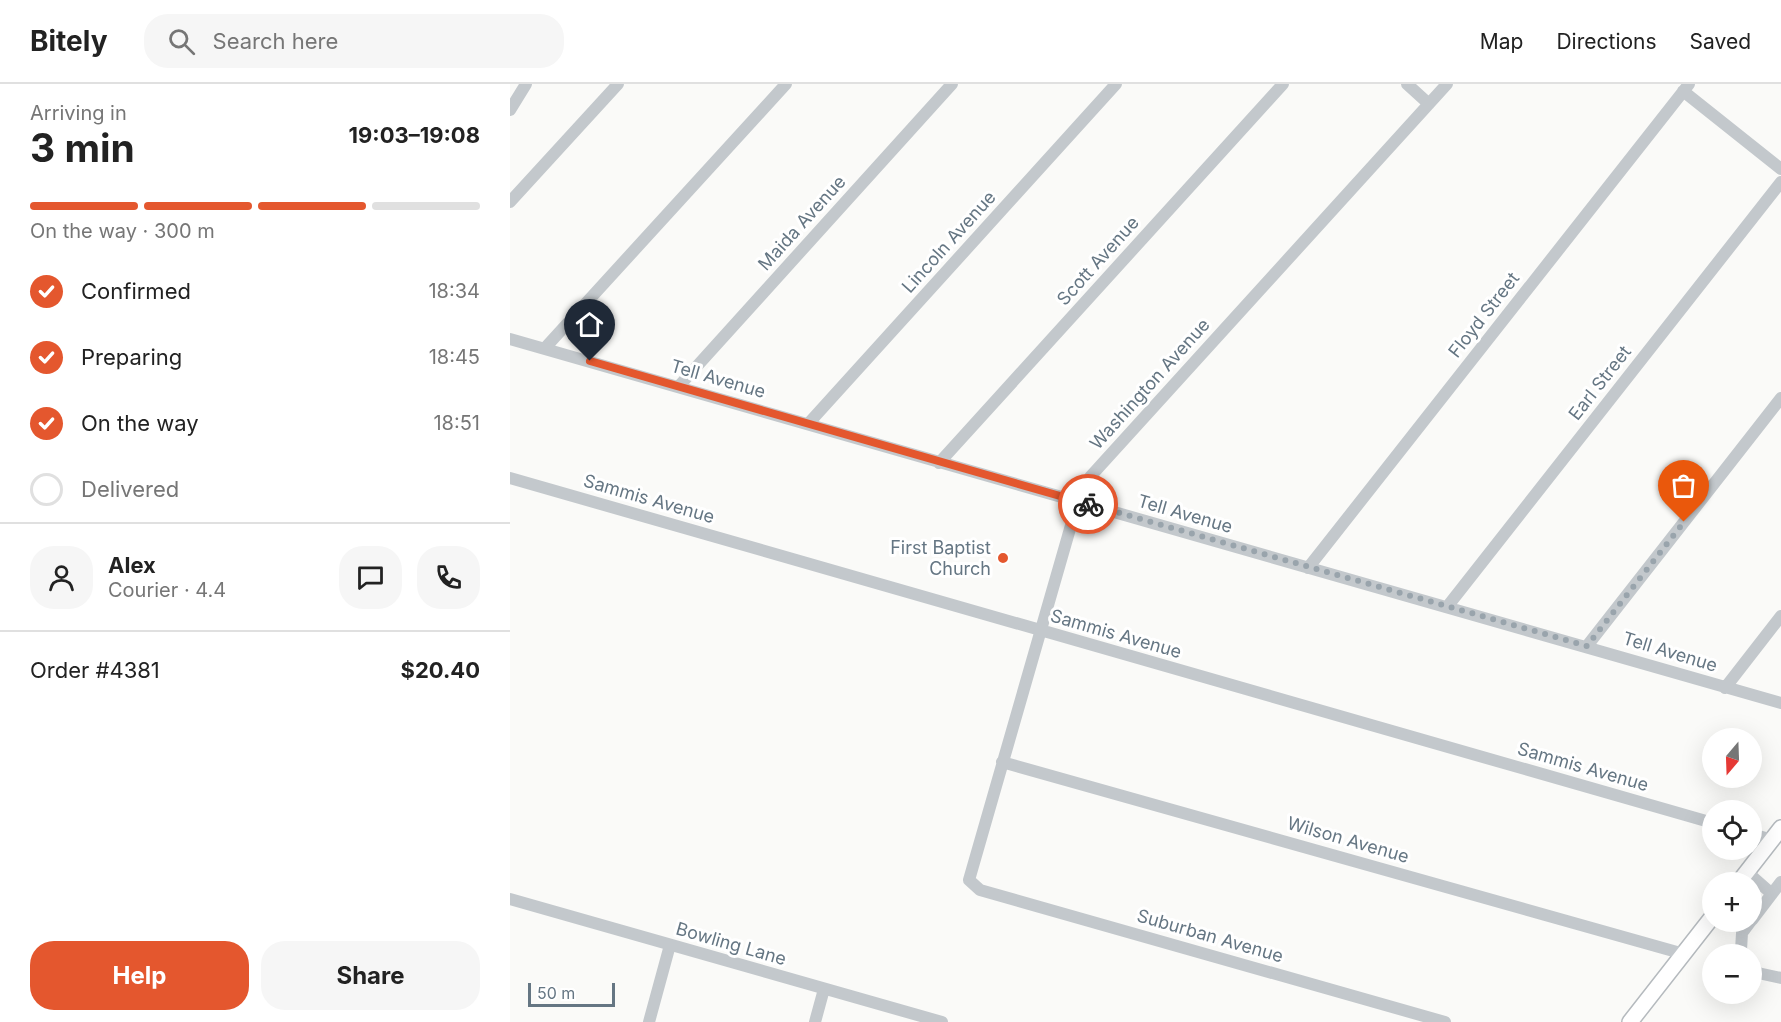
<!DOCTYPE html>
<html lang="en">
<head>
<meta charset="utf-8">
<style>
  body { margin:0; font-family:Inter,sans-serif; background:#f6f6f6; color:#222; height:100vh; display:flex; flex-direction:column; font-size:22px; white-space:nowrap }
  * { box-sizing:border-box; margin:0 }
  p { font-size:20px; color:#767676 }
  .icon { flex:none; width:33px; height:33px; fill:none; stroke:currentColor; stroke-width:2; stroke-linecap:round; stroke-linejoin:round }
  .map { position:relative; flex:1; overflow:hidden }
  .panel { display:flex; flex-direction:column; background:#fff; width:510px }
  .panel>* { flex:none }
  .needle { width:39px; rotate:199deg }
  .buttons { position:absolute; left:1192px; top:644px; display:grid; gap:12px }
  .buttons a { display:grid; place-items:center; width:60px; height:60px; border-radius:50%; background:#fff; box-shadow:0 6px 24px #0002; font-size:30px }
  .scale { position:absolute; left:18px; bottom:15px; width:87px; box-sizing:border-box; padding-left:6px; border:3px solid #657683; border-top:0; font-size:16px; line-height:21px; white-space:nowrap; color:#657683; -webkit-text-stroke:4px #fff; paint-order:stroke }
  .pin { position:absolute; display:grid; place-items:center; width:51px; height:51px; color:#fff; margin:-62px -26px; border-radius:50% 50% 50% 0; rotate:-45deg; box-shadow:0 0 6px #0007 }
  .pin .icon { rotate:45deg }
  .courier { position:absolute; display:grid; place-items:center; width:60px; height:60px; margin:-30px; border:4px solid #e4572e; border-radius:50%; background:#fff; color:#222; box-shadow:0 2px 8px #0007 }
  .headline em { font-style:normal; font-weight:700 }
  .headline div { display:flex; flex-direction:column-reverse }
  .headline { display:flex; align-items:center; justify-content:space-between; height:102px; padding:0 30px }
  h1 { font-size:39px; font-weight:700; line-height:45px }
  .bar { display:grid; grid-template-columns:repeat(4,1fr); gap:9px 6px; align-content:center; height:72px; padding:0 30px }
  .bar i { height:8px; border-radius:4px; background:#e0e0e0 }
  .bar .selected { background:#e4572e }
  .bar p { grid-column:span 4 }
  .line { display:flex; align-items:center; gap:15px; padding:0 30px; border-top:2px solid #e0e0e0 }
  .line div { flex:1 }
  .round { display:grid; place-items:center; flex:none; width:63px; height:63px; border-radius:24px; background:#f6f6f6 }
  ol { padding:0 30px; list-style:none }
  li { display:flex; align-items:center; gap:18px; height:66px }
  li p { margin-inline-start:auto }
  li .icon { padding:6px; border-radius:50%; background:#e4572e; color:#fff; stroke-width:4 }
  li:last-child { color:#767676 }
  li i { width:33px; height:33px; border:3px solid #e0e0e0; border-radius:50% }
  .primary-button { display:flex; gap:12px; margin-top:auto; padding:12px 30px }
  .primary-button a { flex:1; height:69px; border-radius:24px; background:#e4572e; color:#fff; font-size:24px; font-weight:700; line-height:69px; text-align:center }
  .primary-button a+a { background:#f6f6f6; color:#222 }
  header { display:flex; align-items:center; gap:36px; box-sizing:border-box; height:84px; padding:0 30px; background:#fff; border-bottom:2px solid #e0e0e0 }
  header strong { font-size:28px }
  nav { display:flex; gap:33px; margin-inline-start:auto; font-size:21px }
  .search { width:420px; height:54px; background:#f6f6f6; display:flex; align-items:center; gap:15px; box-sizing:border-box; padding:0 21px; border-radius:24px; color:#767676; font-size:22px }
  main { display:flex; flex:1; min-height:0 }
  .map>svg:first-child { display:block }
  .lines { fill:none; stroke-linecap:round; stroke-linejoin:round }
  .major-casing { stroke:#b5babe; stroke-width:18 }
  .minor { stroke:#c3c8cc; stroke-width:12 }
  .major { stroke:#fff; stroke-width:15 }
  .done { stroke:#99a4ac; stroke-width:6; stroke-dasharray:0 10.8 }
  .route { stroke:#e4572e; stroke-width:8 }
  .poi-dot { fill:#e4572e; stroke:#fff; stroke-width:2 }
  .labels { text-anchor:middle; stroke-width:6; stroke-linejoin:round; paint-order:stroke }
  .street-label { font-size:18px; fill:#657683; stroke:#fff }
  .poi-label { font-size:18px; fill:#657683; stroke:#fff; text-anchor:end }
</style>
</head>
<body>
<header>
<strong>Bitely</strong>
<div class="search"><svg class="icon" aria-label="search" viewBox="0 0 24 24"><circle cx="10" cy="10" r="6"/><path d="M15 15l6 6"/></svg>Search here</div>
<nav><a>Map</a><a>Directions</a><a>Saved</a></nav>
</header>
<main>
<section class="panel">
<div class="headline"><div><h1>3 min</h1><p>Arriving in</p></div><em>19:03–19:08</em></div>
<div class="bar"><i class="selected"></i><i class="selected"></i><i class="selected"></i><i></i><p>On the way · 300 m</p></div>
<ol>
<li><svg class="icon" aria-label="check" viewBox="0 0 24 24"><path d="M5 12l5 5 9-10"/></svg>Confirmed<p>18:34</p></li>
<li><svg class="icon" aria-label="check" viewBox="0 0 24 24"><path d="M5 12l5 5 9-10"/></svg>Preparing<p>18:45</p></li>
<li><svg class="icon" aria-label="check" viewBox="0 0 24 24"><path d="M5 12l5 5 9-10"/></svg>On the way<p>18:51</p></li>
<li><i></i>Delivered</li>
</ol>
<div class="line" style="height:108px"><a class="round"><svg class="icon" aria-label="person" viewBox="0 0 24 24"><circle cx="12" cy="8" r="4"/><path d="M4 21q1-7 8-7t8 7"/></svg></a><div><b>Alex</b><p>Courier · 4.4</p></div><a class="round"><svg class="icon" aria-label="chat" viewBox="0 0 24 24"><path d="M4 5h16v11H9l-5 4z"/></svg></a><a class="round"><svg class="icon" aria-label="phone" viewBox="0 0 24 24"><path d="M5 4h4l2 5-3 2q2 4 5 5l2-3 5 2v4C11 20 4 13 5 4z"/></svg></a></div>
<div class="line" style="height:78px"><div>Order #4381</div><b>$20.40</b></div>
<div class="primary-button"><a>Help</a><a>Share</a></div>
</section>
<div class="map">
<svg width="1271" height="938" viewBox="0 0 1271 938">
  <rect width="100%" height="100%" fill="#fafaf8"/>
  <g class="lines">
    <defs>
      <path id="major" d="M1229 798 1271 744
        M1120 938 1203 832"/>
    </defs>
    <use href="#major" class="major-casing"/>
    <path class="minor" d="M897 0 919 20
      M1173 7 1271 85
      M0 26 16 0
      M0 118 108 0
      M0 255 1271 619
      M35 264 276 0
      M169 302 442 0
      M298 340 606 0
      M429 379 773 0
      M0 394 1203 739
      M798 484 1179 0
      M937 523 1271 98
      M1077 562 1271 314
      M1215 604 1271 532
      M492 678 1174 870
      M1242 750 1262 756
      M1237 788 1262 810
      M0 815 432 938
      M1242 836 1271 798
      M1234 870 1231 866 1232 849 1241 837
      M1242 881 1248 889 1271 894
      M139 938 160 861
      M305 938 314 905
      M935 938 470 806 459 796 568 417 580 393 937 0"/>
    <use href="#major" class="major"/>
  </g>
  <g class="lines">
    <path class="done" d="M578 420 1077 562 1174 438"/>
    <path class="route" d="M80 277 578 420"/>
  </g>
  <circle class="poi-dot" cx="493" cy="474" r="6"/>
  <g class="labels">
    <g class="street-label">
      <text transform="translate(292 139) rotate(-48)" y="6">Maida Avenue</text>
      <text transform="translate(439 158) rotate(-48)" y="6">Lincoln Avenue</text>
      <text transform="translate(588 177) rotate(-48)" y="6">Scott Avenue</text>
      <text transform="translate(974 231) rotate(-52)" y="6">Floyd Street</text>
      <text transform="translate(208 295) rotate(16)" y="6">Tell Avenue</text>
      <text transform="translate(1090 299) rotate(-52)" y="6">Earl Street</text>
      <text transform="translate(640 300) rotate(-48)" y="6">Washington Avenue</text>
      <text transform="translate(139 415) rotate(16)" y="6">Sammis Avenue</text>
      <text transform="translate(675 430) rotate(16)" y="6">Tell Avenue</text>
      <text transform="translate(606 550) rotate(16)" y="6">Sammis Avenue</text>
      <text transform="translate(1160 568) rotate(17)" y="6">Tell Avenue</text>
      <text transform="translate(1073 683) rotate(16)" y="6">Sammis Avenue</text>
      <text transform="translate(838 756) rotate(16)" y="6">Wilson Avenue</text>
      <text transform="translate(700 852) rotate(16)" y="6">Suburban Avenue</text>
      <text transform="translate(221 860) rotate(16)" y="6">Bowling Lane</text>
    </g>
    <g class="poi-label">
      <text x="481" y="470">First Baptist<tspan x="481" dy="21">Church</tspan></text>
    </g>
  </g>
</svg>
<div class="buttons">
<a><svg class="needle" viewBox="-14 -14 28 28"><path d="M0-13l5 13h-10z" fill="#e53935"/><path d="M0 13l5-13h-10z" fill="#767676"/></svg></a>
<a><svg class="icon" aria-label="locate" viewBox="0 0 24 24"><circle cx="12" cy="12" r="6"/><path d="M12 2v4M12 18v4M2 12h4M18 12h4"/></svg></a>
<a>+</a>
<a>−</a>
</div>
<div class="scale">50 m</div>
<div class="pin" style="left:1174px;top:438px;background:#ea580c"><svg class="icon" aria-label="bag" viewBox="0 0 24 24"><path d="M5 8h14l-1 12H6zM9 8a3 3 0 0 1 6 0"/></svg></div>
<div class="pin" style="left:80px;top:277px;background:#1f2937"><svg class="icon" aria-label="home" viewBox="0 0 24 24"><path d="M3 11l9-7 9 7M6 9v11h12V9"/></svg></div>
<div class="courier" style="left:578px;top:420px"><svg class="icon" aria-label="bike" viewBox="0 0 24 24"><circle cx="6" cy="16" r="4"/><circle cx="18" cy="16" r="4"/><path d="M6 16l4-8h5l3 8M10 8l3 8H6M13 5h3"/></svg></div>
</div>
</main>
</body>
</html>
